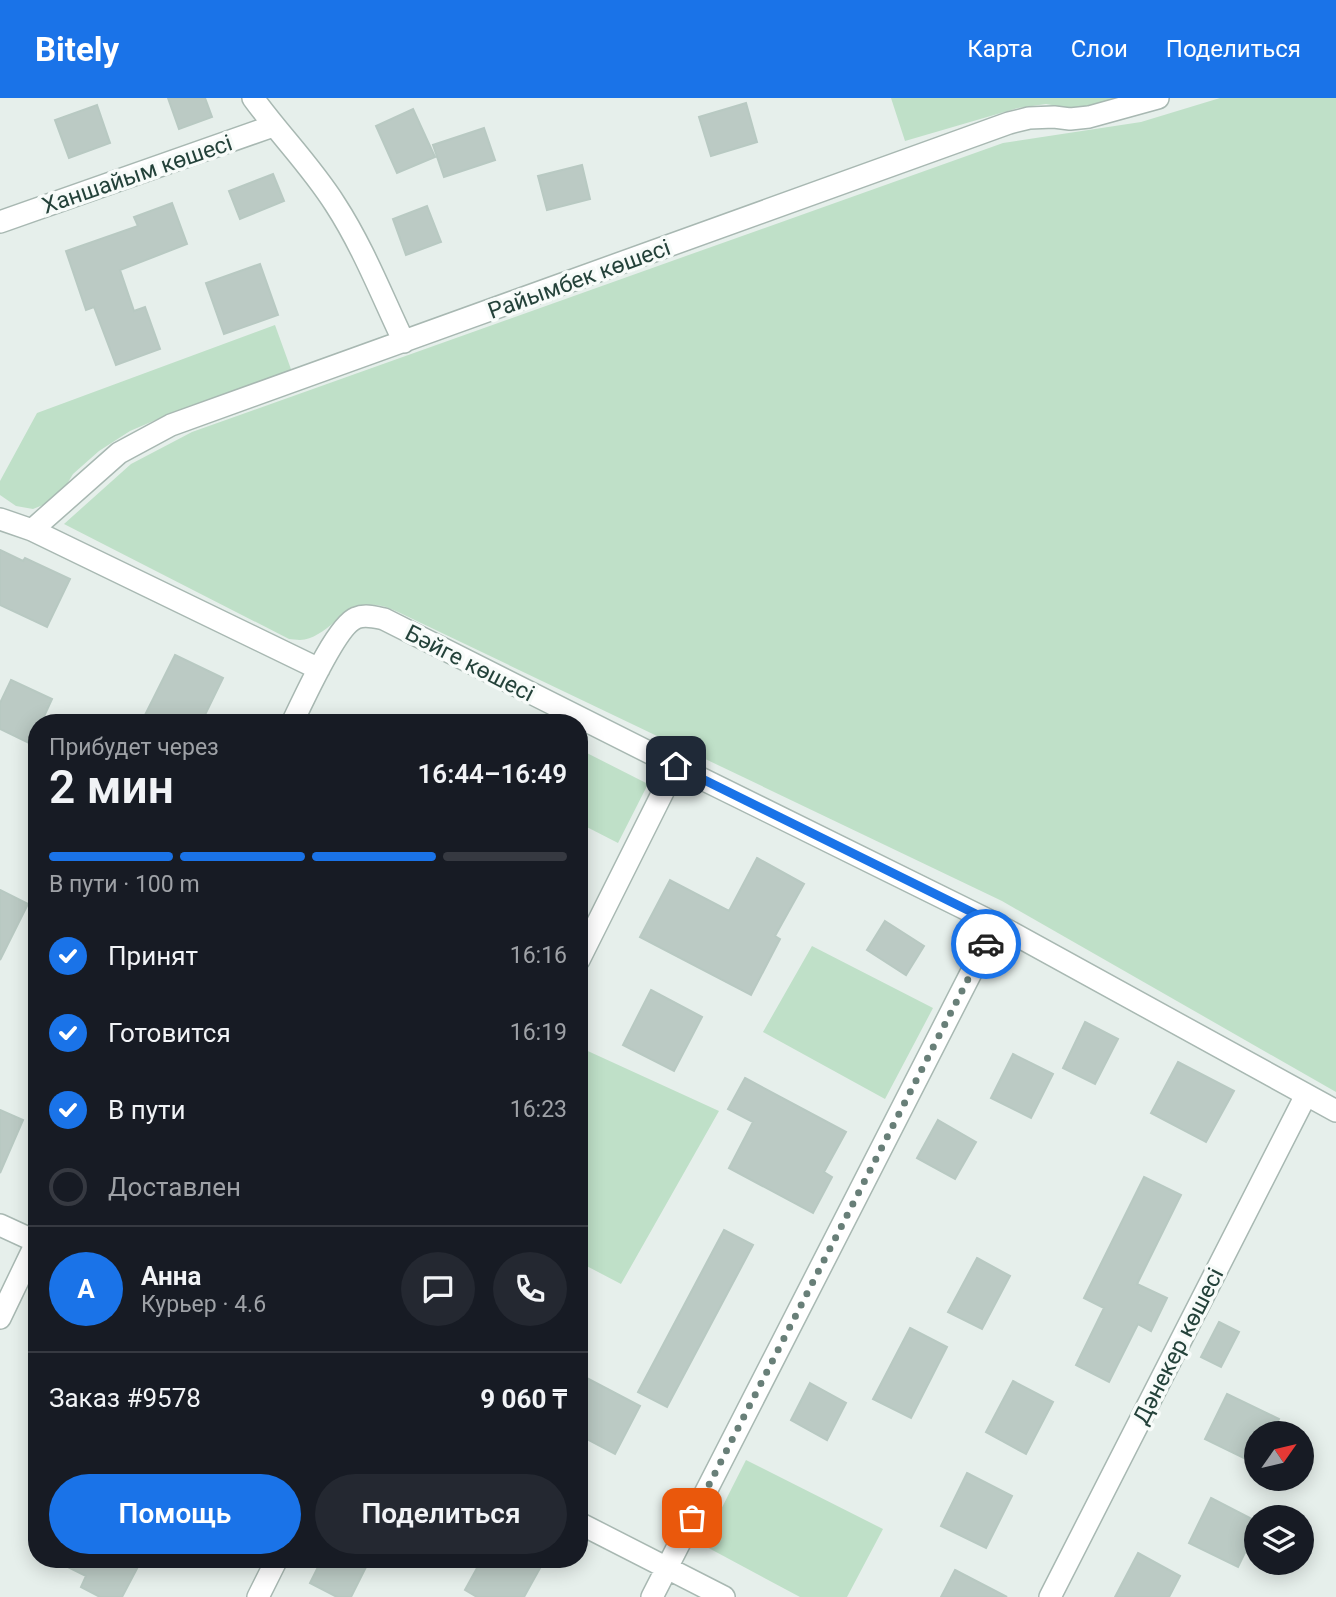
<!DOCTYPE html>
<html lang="ru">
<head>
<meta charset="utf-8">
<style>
  body { margin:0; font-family:Roboto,sans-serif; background:#242831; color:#f1f3f6; height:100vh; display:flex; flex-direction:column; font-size:26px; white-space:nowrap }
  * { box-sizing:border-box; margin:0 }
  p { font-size:23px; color:#9ea1a6 }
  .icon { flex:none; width:38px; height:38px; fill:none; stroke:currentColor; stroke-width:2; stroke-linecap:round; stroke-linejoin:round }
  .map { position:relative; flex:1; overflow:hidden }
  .drawer { position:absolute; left:28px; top:616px; width:560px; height:854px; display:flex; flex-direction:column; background:#171b24; border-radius:28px; box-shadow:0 4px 18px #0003 }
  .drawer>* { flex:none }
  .needle { width:46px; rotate:56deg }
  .controls { position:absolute; left:1244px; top:1323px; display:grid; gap:14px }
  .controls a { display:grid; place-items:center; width:70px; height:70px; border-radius:50%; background:#171b24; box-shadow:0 4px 18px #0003; font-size:35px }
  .pin { position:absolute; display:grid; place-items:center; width:60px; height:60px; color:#fff; margin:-30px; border-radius:14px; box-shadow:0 4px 10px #0006 }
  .courier { position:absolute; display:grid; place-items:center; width:70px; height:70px; margin:-35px; border:5px solid #1a73e8; border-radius:50%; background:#fff; color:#222; box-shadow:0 2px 9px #0007 }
  .summary em { font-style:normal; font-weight:600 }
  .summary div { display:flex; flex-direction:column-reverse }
  .summary { display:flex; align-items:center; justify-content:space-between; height:119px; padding:0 21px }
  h1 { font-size:46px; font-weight:600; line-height:52px }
  .bar { display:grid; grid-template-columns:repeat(4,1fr); gap:10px 7px; align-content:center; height:84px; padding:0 21px }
  .bar i { height:9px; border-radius:5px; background:#363941 }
  .bar .on { background:#1a73e8 }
  .bar p { grid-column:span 4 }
  .line { display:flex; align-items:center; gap:18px; padding:0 21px; border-top:2px solid #363941 }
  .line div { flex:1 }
  .round { display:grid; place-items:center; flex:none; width:74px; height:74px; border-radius:37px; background:#242831 }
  ol { padding:0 21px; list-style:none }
  li { display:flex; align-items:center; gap:21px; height:77px }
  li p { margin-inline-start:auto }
  li .icon { padding:7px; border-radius:50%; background:#1a73e8; color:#fff; stroke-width:4 }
  li:last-child { color:#9ea1a6 }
  li i { width:38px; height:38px; border:4px solid #363941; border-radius:50% }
  .primary-button { display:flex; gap:14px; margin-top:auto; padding:14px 21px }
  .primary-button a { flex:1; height:80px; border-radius:42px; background:#1a73e8; color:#fff; font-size:28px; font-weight:600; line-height:80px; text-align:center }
  .primary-button a+a { background:#242831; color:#f1f3f6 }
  header { display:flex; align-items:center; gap:42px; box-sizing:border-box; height:98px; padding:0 35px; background:#1a73e8; color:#fff }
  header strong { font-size:33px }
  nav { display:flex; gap:38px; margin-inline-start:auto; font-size:24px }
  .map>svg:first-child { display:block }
  .green { fill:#bfe0c8 }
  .building { fill:#bbcac4; stroke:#b8c9c2; stroke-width:2 }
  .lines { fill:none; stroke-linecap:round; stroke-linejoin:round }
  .street-casing { stroke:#a8b8b2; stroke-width:24 }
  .street { stroke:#fff; stroke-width:21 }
  .done { stroke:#687f78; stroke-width:7; stroke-dasharray:0 12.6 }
  .route { stroke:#1a73e8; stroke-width:9 }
  .labels { text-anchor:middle; stroke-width:7; stroke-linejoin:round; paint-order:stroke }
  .street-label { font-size:23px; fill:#24423a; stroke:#f7fbf9 }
</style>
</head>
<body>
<header>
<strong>Bitely</strong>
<nav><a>Карта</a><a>Слои</a><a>Поделиться</a></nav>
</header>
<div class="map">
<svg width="1336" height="1499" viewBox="0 0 1336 1499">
  <rect width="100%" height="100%" fill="#e6efeb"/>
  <path class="green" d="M891 0H1120L1095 7 1074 11 1046 6 1018 10 905 43Z
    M1220 0H1336V994L1002 803 398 514C393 512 387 509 382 508 346 499 329 541 300 542 296 542 292 541 289 541L64 426 131 366 192 334 1003 45 1141 24Z
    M275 227 292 274 165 318 130 333 99 353 73 376 64 391 48 405 33 411 16 408 0 397V383L37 315Z
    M579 651 648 686 618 745 579 725Z
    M812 848 933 910 885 1001 763 934Z
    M579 949 719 1013 621 1186 579 1164Z
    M746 1362 883 1431 847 1499H800L703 1447Z"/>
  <path class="building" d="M168 0H205L212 19 179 31Z
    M746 5 757 44 711 58 699 19Z
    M97 7 110 45 69 60 55 22Z
    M413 11 435 59 397 75 376 28Z
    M484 30 495 62 444 79 433 47Z
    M582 67 590 101 547 112 538 78Z
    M273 76 284 103 240 121 229 93Z
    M172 105 187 146 120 172 134 213 145 209 160 251 116 267 94 209 86 212 66 153 138 128 134 119Z
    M427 108 441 144 406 157 393 121Z
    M260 166 278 217 224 236 206 185Z
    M0 452 23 463 25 460 70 481 47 529 0 507Z
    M175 557 223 580 201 625H156L144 619Z
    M11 582 52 601 41 625H37V633L31 646 0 631V605Z
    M757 760 804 786 775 838 780 841 751 897 640 839 670 782 729 813Z
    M0 792 28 806 0 862Z
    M885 823 924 848 906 877 867 852Z
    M651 892 702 919 674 973 623 947Z
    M1085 924 1118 941 1095 986 1063 970Z
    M1013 956 1053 976 1031 1020 991 1000Z
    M1178 964 1234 993 1206 1044 1151 1015Z
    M745 980 846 1034 824 1074 832 1079 813 1115 729 1070 753 1024 728 1011Z
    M0 1012 23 1022 0 1075Z
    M938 1022 976 1044 955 1081 917 1060Z
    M1144 1079 1181 1097 1137 1186 1167 1200 1151 1233 1138 1226 1109 1284 1076 1267 1104 1210 1084 1200Z
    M724 1132 753 1147 667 1309 638 1294Z
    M977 1160 1010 1178 982 1231 948 1214Z
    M1219 1224 1239 1234 1221 1269 1201 1259Z
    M910 1230 947 1249 911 1320 873 1301Z
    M579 1276 640 1308 615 1356 579 1337Z
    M1013 1283 1053 1304 1026 1356 986 1334Z
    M810 1285 846 1305 827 1342 791 1322Z
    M1227 1296 1279 1321 1272 1335H1256V1366L1205 1341Z
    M967 1375 1012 1398 986 1450 941 1428Z
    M1211 1400 1256 1423V1432L1238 1469 1189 1445Z
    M1138 1455 1180 1478 1169 1499H1115Z
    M52 1461H142L122 1499H100L81 1489 86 1478Z
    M322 1461H370L351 1499H337L310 1485Z
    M482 1461H545L524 1499H477L465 1492Z
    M955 1472 1007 1499H941Z"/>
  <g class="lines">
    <defs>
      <path id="street" d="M253 0C279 36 311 68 335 106 363 149 382 198 404 244
        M0 124 273 28
        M0 421 32 432 319 571
        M32 432 119 355 171 327 1009 25 1029 20 1054 19 1070 21 1089 19 1158 0
        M292 625C303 603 336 528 356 520 365 516 375 519 384 521L676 668 996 826 1336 1013
        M579 862 676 668
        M0 1127 37 1144
        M0 1220 37 1143
        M579 1425 724 1499
        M258 1499 277 1461
        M652 1499 996 826
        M1050 1499 1306 997"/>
    </defs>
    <use href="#street" class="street-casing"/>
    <use href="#street" class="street"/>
  </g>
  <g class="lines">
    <path class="done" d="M692 1420 986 846"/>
    <path class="route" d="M676 668 996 826 986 846"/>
  </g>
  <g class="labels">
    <g class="street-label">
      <text transform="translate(137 76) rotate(-19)" y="8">Ханшайым көшесі</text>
      <text transform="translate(579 181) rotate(-20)" y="8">Райымбек көшесі</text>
      <text transform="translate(470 565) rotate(27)" y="8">Бәйге көшесі</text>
      <text transform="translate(1178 1248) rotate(-63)" y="8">Дәнекер көшесі</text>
    </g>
  </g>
</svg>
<div class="controls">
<a><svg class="needle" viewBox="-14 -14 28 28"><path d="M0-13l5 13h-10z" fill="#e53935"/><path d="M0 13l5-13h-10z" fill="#9ea1a6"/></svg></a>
<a><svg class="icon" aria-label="layers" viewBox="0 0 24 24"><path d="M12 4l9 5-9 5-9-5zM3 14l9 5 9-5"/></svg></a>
</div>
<div class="pin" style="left:692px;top:1420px;background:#ea580c"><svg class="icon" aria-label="bag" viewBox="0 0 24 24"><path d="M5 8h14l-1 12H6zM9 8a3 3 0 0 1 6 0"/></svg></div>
<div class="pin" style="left:676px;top:668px;background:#1f2937"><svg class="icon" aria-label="home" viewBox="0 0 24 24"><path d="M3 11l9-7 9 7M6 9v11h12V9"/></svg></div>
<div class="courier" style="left:986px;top:846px"><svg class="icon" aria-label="car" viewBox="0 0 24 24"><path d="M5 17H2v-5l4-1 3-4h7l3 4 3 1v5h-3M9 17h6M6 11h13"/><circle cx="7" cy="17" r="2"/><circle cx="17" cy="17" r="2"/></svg></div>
<section class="drawer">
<div class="summary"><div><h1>2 мин</h1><p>Прибудет через</p></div><em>16:44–16:49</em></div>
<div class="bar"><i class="on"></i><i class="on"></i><i class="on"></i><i></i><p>В пути · 100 m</p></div>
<ol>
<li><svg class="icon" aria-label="check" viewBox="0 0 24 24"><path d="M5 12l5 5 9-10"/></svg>Принят<p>16:16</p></li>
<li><svg class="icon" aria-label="check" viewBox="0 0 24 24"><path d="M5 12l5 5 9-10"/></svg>Готовится<p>16:19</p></li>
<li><svg class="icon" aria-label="check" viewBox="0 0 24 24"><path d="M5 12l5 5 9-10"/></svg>В пути<p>16:23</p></li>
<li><i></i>Доставлен</li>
</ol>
<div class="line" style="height:126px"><b class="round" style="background:#1a73e8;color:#fff">А</b><div><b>Анна</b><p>Курьер · 4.6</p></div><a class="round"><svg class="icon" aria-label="chat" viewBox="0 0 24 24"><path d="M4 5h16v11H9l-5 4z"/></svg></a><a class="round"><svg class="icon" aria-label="phone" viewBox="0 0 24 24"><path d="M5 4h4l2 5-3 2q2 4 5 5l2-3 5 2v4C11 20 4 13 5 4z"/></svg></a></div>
<div class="line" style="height:91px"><div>Заказ #9578</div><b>9 060 ₸</b></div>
<div class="primary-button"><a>Помощь</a><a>Поделиться</a></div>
</section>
</div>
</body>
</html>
